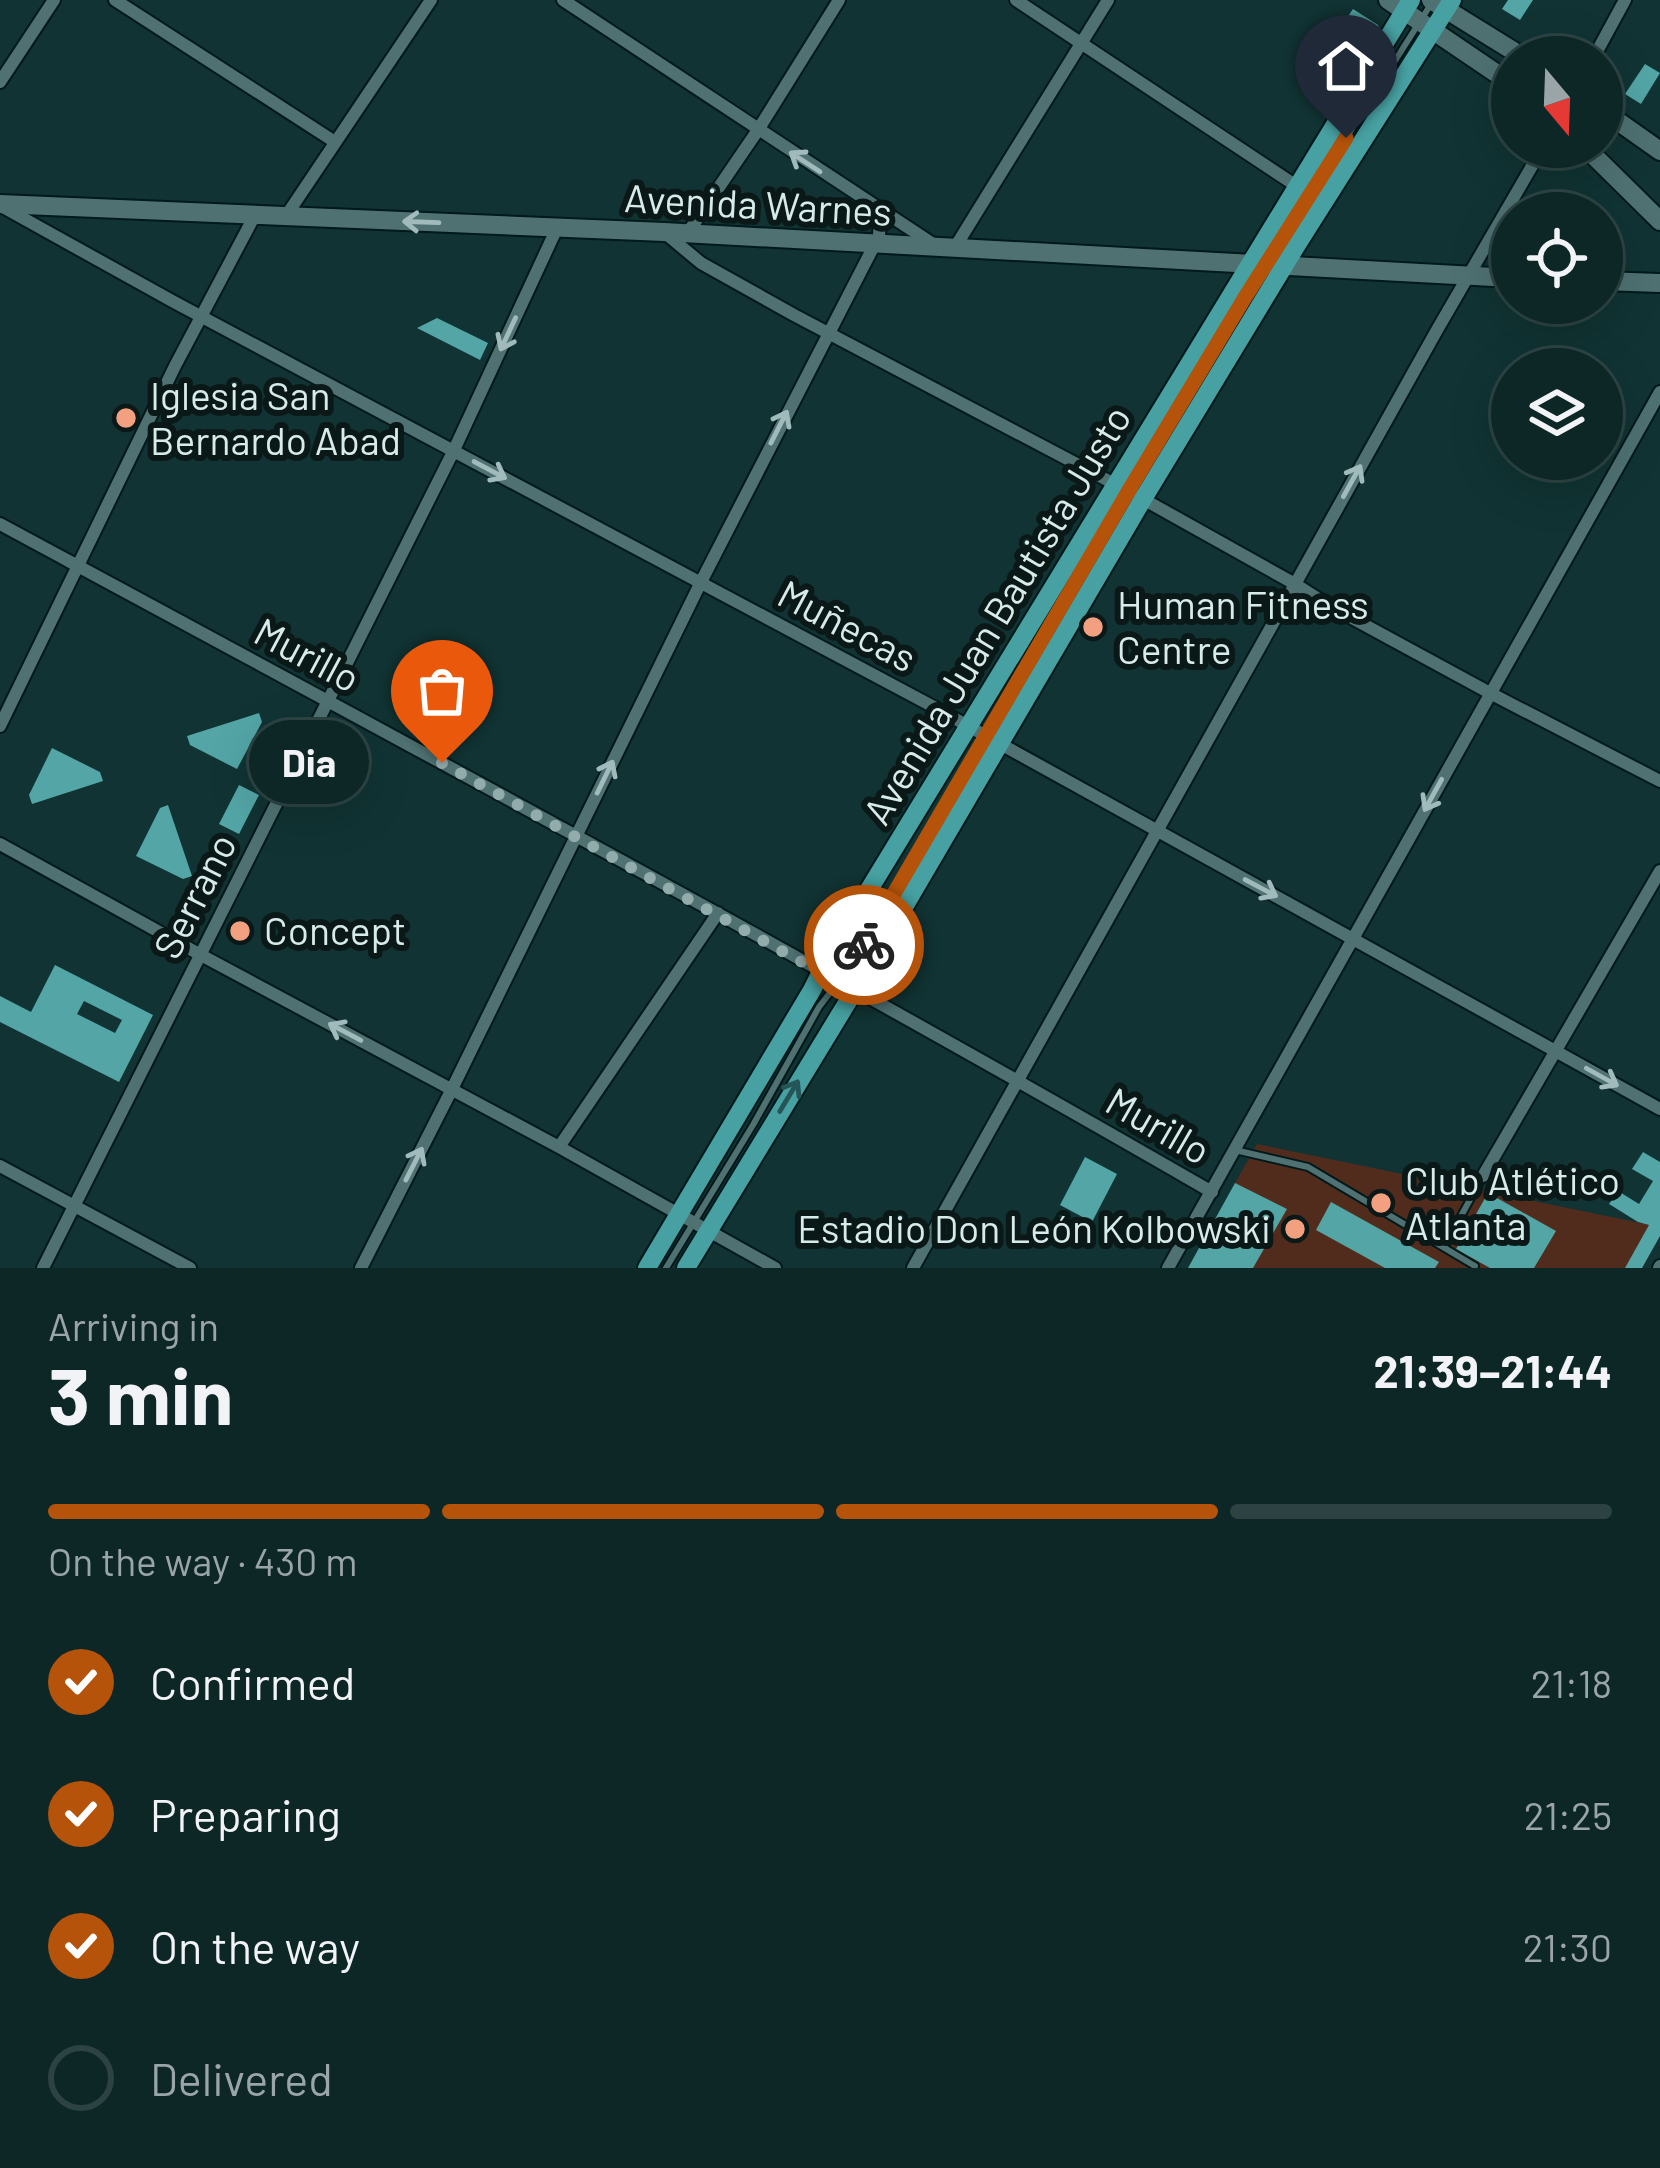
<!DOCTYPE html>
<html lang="en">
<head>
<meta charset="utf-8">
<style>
  body { margin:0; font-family:Barlow,sans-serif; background:#162e2e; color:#f1f3f6; height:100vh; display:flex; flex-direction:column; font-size:45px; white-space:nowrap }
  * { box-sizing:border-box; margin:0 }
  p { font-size:39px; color:#9aa5a7 }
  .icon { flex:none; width:66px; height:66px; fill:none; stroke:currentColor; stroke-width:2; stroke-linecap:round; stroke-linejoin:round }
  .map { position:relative; height:1268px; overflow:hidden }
  .panel { display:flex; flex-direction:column; background:#0d2626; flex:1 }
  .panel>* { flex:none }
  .needle { width:78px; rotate:161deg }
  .tools { position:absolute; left:1491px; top:36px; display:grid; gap:24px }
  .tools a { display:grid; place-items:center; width:132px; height:132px; border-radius:50%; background:#0d2626; box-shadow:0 12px 48px #0002,0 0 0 3px #2d4343; font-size:60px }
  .pin { position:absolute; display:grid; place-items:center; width:102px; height:102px; color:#fff; margin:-123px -51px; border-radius:50% 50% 50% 0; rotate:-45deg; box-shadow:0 0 12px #0007 }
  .pin .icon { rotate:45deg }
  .courier { position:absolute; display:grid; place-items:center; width:120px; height:120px; margin:-60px; border:9px solid #b45309; border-radius:50%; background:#fff; color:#222; box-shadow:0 3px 15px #0007 }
  .bubble { position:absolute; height:84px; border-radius:42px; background:#0d2626; box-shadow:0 12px 48px #0002,0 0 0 3px #2d4343; font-size:39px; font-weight:700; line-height:84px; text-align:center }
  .overview em { font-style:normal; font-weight:700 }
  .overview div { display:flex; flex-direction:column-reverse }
  .overview { display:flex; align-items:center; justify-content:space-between; height:204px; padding:0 48px }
  h1 { font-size:78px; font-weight:700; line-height:90px }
  .bar { display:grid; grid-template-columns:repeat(4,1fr); gap:18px 12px; align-content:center; height:144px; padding:0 48px }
  .bar i { height:15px; border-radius:9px; background:#2d4343 }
  .bar .active { background:#b45309 }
  .bar p { grid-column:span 4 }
  ol { padding:0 48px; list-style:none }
  li { display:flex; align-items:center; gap:36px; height:132px }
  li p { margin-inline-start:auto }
  li .icon { padding:12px; border-radius:50%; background:#b45309; color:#fff; stroke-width:4 }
  li:last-child { color:#9aa5a7 }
  li i { width:66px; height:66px; border:6px solid #2d4343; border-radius:50% }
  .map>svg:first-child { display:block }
  .green { fill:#512c1c }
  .building { fill:#53a5a6; fill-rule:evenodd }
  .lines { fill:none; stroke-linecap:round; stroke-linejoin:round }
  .lane-casing { stroke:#01191a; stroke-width:10 }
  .street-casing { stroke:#01191a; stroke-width:16 }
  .secondary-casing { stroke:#01191a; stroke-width:22 }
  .primary-casing { stroke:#01191a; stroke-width:22 }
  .lane { stroke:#4f7172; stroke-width:6 }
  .street { stroke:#4f7172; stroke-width:12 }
  .secondary { stroke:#4f7172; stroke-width:18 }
  .primary { stroke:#47a0a1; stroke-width:18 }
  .oneway { stroke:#a1babb }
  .oneway2 { stroke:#255556 }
  .done { stroke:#92abab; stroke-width:12; stroke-dasharray:0 21.6 }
  .route { stroke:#b45309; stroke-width:15 }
  .poi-dot { fill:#f2a07f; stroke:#0a1818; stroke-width:4.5 }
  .labels { text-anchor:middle; stroke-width:12; stroke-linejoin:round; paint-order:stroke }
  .street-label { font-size:39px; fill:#d8ebeb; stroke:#0a1818 }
  .poi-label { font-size:39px; fill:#d8ebeb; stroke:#0a1818; text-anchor:start }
</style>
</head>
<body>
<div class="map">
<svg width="1660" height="1268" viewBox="0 0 1660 1268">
  <rect width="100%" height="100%" fill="#133"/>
  <path class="green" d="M1257 1144 1660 1227V1236L1642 1268H1188Z"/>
  <path class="building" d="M1508 0H1533L1520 20 1502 9Z
    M1353 9 1378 25 1379 29 1367 46 1340 28Z
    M1645 64 1660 73 1641 104 1625 94Z
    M437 318 488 343 480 360 417 328Z
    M259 713 262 722 237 769 190 745 187 736Z
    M52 748 100 772 103 781 32 804 29 795Z
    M239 785 259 795 239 834 219 824Z
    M168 805 192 876 183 879 136 856 160 808Z
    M55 965 153 1015 119 1082 0 1022V996L31 1012ZM84 1001 122 1020 115 1033 77 1014Z
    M1643 1152 1660 1162V1236L1642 1268H1625L1649 1225 1638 1222 1609 1204 1618 1191 1639 1204 1653 1181 1632 1169Z
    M1085 1157 1117 1174 1092 1222 1060 1205Z
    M1235 1183 1287 1209 1253 1268H1188Z
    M1488 1193 1556 1231 1534 1268H1490L1456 1249Z
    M1331 1202 1439 1262 1435 1268H1385L1316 1230Z"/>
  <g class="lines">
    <defs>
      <path id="lane" d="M1235 1150 1308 1167 1475 1266
        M1444 1247 1483 1176
        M666 1268 753 1125 819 1007 853 963 985 736 1244 299 1431 4"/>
      <path id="street" d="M115 0 335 142
        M563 0 933 244
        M1016 0 1298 187
        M1594 57 1625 0
        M0 82 54 0
        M1 206 174 302 932 706 1660 1109
        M286 216 431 0
        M665 233 701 263 794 315 1143 499 1295 584 1328 605 1490 693 1660 781
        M687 234 758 130 839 0
        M954 249 1108 0
        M0 524C406 743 812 961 1212 1192
        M0 726 175 366 255 215
        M0 844 199 954 559 1147 775 1268
        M559 1147 718 913
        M0 1166 190 1268
        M1483 1176 1660 871
        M43 1268 454 450 557 228
        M361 1268 452 1089 701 582 879 236 880 218 877 209
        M913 1268 1437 330 1543 147
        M1168 1268 1660 392
        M1659 1268 1660 1266"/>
      <path id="secondary" d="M1388 0 1512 84
        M1431 0 1523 57
        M1602 110 1660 151
        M1585 147 1660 221
        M0 204 664 232 1512 278
        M1602 281 1660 283"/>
      <path id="primary" d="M647 1268 812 990 831 952 1411 0
        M686 1268 867 970 1143 499 1298 243 1452 0"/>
    </defs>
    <use href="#lane" class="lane-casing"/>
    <use href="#street" class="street-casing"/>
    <use href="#secondary" class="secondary-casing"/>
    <use href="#primary" class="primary-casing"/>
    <use href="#lane" class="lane"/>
    <use href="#street" class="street"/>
    <use href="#secondary" class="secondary"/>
    <use href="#primary" class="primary"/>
  </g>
  <defs><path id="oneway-shaft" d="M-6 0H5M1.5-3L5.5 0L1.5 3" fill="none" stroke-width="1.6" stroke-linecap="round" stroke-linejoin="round" transform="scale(3)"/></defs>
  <g class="oneway">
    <use href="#oneway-shaft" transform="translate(805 162) rotate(-147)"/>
    <use href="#oneway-shaft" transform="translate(421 222) rotate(-178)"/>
    <use href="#oneway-shaft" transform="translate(508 334) rotate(115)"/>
    <use href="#oneway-shaft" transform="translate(779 427) rotate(-63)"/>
    <use href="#oneway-shaft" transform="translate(490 470) rotate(28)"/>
    <use href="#oneway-shaft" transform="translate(1352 481) rotate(-61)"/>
    <use href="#oneway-shaft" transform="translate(605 777) rotate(-64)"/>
    <use href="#oneway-shaft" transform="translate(1433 795) rotate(119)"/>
    <use href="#oneway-shaft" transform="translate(1261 888) rotate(28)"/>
    <use href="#oneway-shaft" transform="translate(345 1032) rotate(-152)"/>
    <use href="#oneway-shaft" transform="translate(1602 1077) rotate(29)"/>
    <use href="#oneway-shaft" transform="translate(414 1164) rotate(-63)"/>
  </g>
  <use class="oneway2" href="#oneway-shaft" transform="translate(789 1096) rotate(-59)"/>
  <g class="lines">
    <path class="done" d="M442 763 838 982 864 945"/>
    <path class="route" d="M864 945 1128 492 1244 299 1346 138"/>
  </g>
  <g class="poi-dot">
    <circle cx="126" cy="418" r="12"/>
    <circle cx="1093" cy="627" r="12"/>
    <circle cx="240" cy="931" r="12"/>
    <circle cx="1381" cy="1203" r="12"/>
    <circle cx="1295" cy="1229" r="12"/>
  </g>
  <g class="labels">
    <g class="street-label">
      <text transform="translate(758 205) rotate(3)" y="14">Avenida Warnes</text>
      <text transform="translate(997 615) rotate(-59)" y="14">Avenida Juan Bautista Justo</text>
      <text transform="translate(847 626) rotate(28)" y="14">Muñecas</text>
      <text transform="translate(307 655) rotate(28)" y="14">Murillo</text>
      <text transform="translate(195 896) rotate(-63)" y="14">Serrano</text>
      <text transform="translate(1158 1126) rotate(30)" y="14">Murillo</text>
    </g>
    <g class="poi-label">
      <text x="150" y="410">Iglesia San<tspan x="150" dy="45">Bernardo Abad</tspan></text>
      <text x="1117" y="619">Human Fitness<tspan x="1117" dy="45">Centre</tspan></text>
      <text x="264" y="945">Concept</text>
      <text x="1405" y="1195">Club Atlético<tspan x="1405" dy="45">Atlanta</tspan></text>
      <text x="1271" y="1243" text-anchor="end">Estadio Don León Kolbowski</text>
    </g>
  </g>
</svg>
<div class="tools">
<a><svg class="needle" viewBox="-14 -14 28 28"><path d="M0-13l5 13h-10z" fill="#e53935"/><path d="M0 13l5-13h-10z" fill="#9aa5a7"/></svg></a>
<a><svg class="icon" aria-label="locate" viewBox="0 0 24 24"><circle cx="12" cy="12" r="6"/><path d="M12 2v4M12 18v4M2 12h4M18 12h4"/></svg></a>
<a><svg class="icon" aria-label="layers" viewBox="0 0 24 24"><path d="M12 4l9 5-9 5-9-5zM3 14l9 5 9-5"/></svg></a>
</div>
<div class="pin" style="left:442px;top:763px;background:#ea580c"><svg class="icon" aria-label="bag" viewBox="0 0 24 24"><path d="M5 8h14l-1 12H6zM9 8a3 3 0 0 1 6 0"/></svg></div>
<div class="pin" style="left:1346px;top:138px;background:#1f2937"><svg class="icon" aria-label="home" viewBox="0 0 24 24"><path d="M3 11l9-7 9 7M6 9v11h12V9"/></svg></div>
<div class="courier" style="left:864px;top:945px"><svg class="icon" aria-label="bike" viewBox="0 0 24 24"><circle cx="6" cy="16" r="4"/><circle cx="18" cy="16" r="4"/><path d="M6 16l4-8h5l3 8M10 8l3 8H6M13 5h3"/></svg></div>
<div class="bubble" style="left:249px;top:720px;width:120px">Dia</div>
</div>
<section class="panel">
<div class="overview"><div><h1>3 min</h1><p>Arriving in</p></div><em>21:39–21:44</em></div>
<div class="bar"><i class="active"></i><i class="active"></i><i class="active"></i><i></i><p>On the way · 430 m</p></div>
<ol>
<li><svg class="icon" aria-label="check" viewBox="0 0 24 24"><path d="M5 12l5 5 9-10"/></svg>Confirmed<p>21:18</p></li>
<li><svg class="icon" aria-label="check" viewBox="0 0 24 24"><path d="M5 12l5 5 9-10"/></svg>Preparing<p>21:25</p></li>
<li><svg class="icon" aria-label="check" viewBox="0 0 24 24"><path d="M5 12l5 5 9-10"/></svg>On the way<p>21:30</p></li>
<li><i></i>Delivered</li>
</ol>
</section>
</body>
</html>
